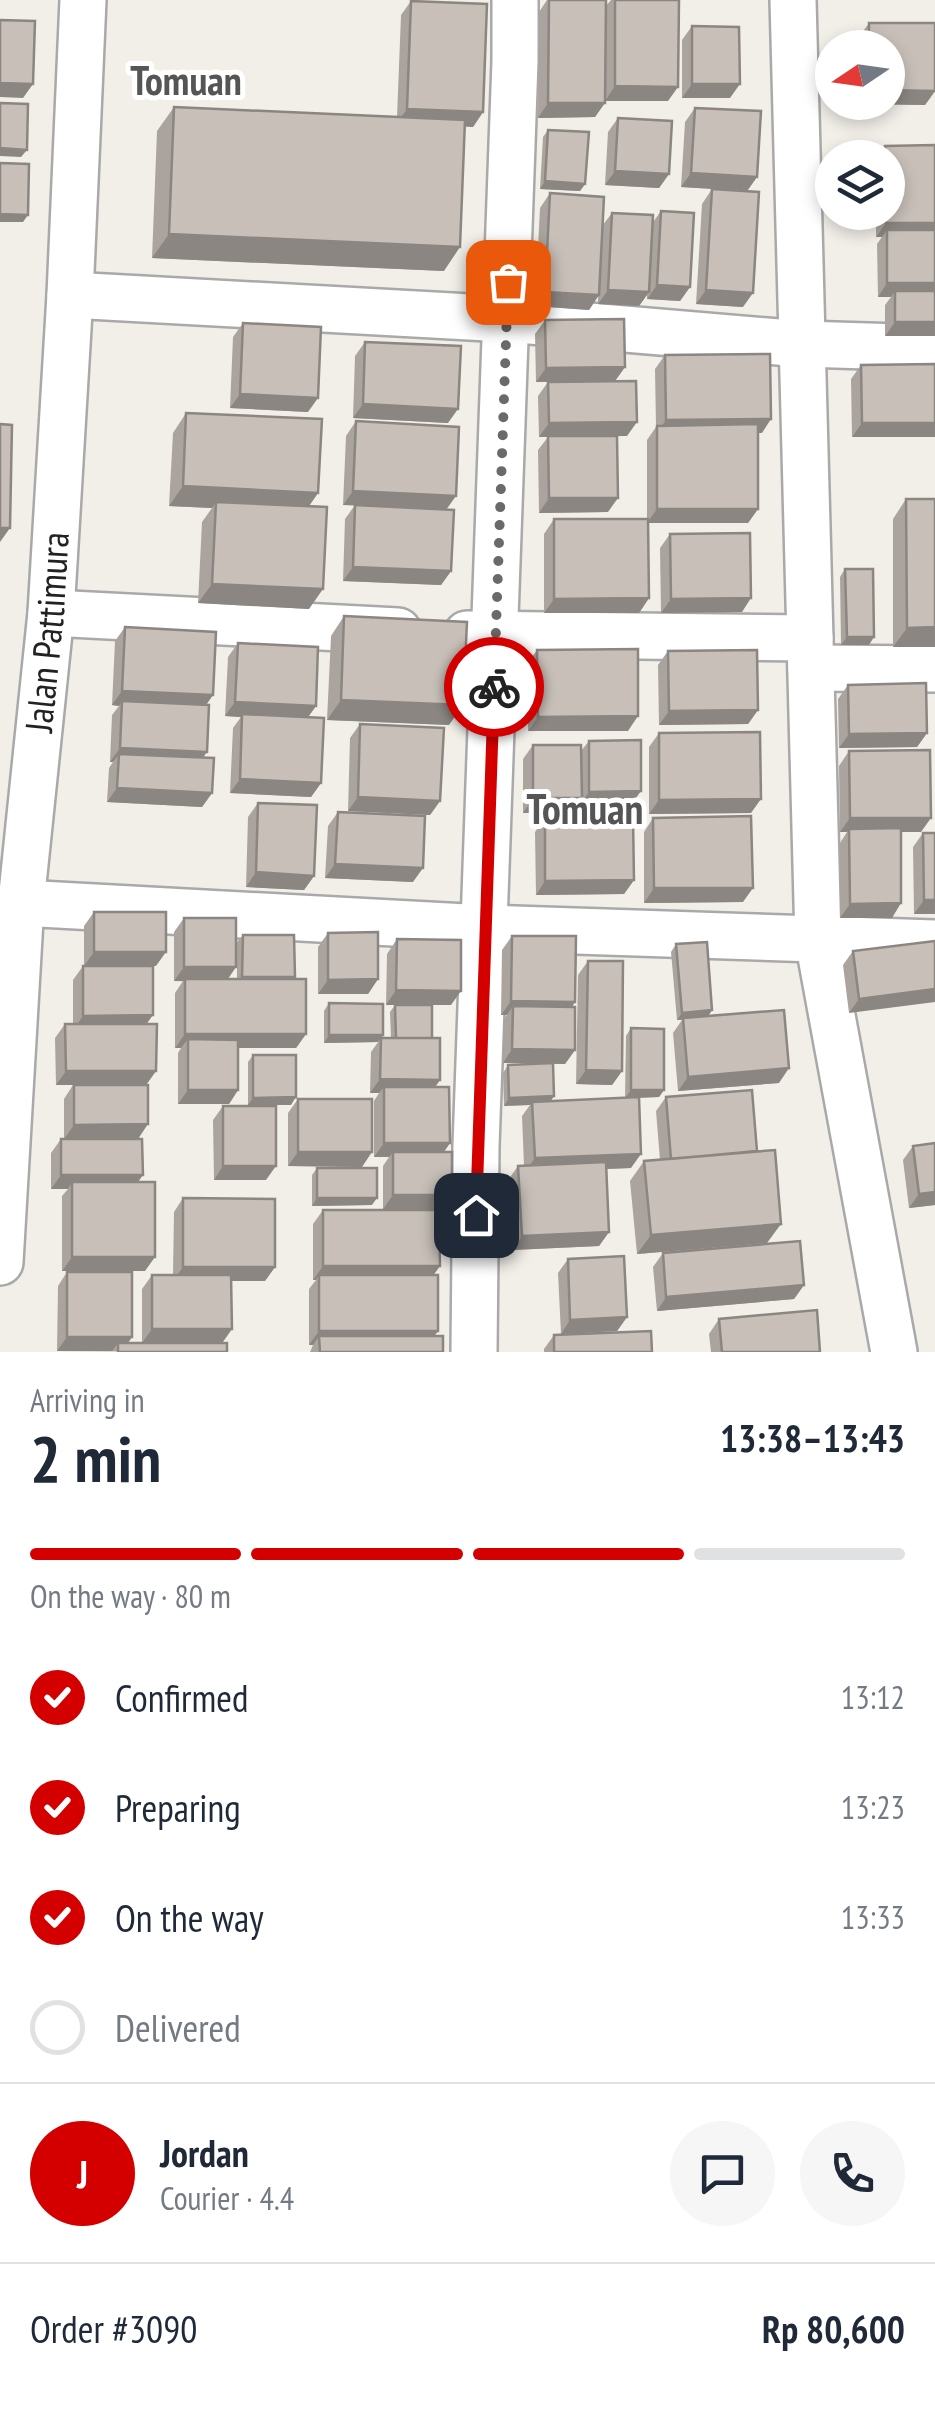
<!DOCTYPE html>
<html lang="en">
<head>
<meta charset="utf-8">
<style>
  body { margin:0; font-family:"PT Sans Narrow",sans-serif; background:#f6f6f7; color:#1f2937; height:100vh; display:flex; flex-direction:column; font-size:38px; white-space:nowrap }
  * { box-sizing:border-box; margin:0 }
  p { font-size:32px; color:#747a83 }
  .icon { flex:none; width:55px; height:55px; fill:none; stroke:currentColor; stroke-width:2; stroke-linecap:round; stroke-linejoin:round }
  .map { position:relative; height:1352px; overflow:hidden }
  .details { display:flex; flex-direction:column; background:#fff; flex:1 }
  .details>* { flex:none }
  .needle { width:65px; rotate:257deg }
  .buttons { position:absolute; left:815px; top:30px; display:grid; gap:20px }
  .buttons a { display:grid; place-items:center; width:90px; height:90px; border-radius:50%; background:#fff; box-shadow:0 5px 15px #0003; font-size:50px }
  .pin { position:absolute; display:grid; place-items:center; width:85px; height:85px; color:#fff; margin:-42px; border-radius:20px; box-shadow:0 5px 15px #0006 }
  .courier { position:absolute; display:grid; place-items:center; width:100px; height:100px; margin:-50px; border:8px solid #d40000; border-radius:50%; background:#fff; color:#222; box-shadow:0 2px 12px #0007 }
  .overview em { font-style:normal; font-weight:700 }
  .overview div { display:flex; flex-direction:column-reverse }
  .overview { display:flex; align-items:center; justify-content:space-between; height:170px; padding:0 30px }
  h1 { font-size:65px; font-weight:700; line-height:75px }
  .bar { display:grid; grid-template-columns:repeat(4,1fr); gap:15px 10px; align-content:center; height:120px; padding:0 30px }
  .bar i { height:12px; border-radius:8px; background:#e0e1e3 }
  .bar .on { background:#d40000 }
  .bar p { grid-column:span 4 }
  .line { display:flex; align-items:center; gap:25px; padding:0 30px; border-top:2px solid #e0e1e3 }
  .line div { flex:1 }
  .round { display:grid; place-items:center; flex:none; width:105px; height:105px; border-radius:52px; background:#f6f6f7 }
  ol { padding:0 30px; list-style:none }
  li { display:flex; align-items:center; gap:30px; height:110px }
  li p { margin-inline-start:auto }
  li .icon { padding:10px; border-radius:50%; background:#d40000; color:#fff; stroke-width:4 }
  li:last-child { color:#747a83 }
  li i { width:55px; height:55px; border:5px solid #e0e1e3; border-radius:50% }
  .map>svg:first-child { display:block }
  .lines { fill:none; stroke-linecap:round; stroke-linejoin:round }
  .street-casing { stroke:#a9a9a9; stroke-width:50 }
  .street { stroke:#fff; stroke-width:45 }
  .wall { fill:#aba49e }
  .shaded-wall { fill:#8b8681 }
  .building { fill:#c7bfb8; stroke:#8b8681; stroke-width:2.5 }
  .done { stroke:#6b6a68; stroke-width:10; stroke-dasharray:0 18 }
  .route { stroke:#d40000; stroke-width:12 }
  .labels { text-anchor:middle; stroke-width:10; stroke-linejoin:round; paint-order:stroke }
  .street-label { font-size:38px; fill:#222; stroke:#fff }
  .neighbourhood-label { font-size:40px; font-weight:bold; fill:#555; stroke:#fff }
  .quarter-label { font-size:42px; font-weight:bold; fill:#555; stroke:#fff }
</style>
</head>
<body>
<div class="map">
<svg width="935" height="1352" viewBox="0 0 935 1352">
  <rect width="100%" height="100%" fill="#f2efe9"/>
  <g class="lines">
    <defs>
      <g id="street">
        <path d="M793 0 818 940 894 1352"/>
        <path d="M70 295 506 319 802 344 935 348"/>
        <path d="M51 613 398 631"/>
        <path d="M467 634 810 638"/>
        <path d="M811 668 935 669"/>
        <path d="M21 903 485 928 935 943"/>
        <path id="s1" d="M0 1262 21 903 51 613 70 295 83 0"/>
        <path d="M474 1352 476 1146 515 61V0"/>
      </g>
    </defs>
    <use href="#street" class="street-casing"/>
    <use href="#street" class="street"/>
  </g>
  <path class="wall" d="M547 0H606L605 7 611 0H679L668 101H605L595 117 538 118 539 12Z
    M411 1 483 112 473 127 465 126 444 271 152 258 157 131 174 107 397 117 401 15Z
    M869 23 935 91 925 105 859 104V102H888V48H859V37Z
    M692 26 730 98H682V40Z
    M695 108 757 177 747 191 681 187 685 122Z
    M618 118 669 174 659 188 605 185 608 132Z
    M548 130 585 184 580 191 540 189 543 137Z
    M885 146 935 336H885V305L891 297H878L877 244 882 237H876V212H888V158H877Z
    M712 189 743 307 696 304 702 204Z
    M550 193 602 226 612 213 653 222 661 211 690 287 680 301 647 299V295L639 306 598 304V296L589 310 535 306 540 208Z
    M545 320 625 367 615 381 627 436H617L608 512 539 513 538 450 548 437H539L538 396 548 382H536L535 334Z
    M243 323 308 412 230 408 233 337Z
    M365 342 448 423 353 418 355 356Z
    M665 355 762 433H758V509L748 523H648L649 598 639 613H544V534L554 519H647V440L656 427 655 369Z
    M935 364 852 437 851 379 861 365Z
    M186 413 318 493 309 506V609L198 603 202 522 212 508 169 506 173 433Z
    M356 421 446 509 451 571 441 585 343 581 345 519 355 505H343L346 436Z
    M906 499H935V647H893V519Z
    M670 534 742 612 661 613 660 548Z
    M845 569 869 645H841L840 577Z
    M344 616 449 725 327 720 331 636Z
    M125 627 213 695 206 705 203 758 212 793 202 807 107 802 109 768 113 762H110L112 715 119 706 112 705 115 641Z
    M238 643 316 706 308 717 321 783 311 797 230 793 233 728 241 717 225 716 228 657Z
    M537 650 628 731H528L527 664Z
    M668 651 758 710 748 724 659 725 658 665Z
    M848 685 927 733 917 747 839 748 838 699Z
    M360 724 440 801 430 815 348 811 350 738Z
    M659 733 751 813 649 814V747Z
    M589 741 631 805 579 806V801L572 812 523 813V759L533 745 581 751Z
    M849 751 921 832H901L892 918H840V843L847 832H840L839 766Z
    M258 803 314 876 304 890 246 887 248 817Z
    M338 812 413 882 325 878 328 826Z
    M545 818 634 880 624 894 536 895 535 832Z
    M653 818 743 902 644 903V832Z
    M923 833 935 914H914L913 847Z
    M94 912 156 966H84V926Z
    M184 918 228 979H237V942L243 935 293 979 306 1034 296 1048H238V1090L229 1104H178V1053L181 1048H175V993L183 981H174V932Z
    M328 933 378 979 368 994H318V947Z
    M512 936 575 1002 572 1007 575 1050 565 1064H553L551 1101 625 1098 626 1036 631 1028 664 1090 659 1097 639 1098 631 1168 606 1169 609 1232 599 1246 512 1250 508 1180 518 1166H524L522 1116 530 1105 504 1106 503 1073 508 1065 549 1063H503V1020L507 1015H501L502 950Z
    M397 939 451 1005H432V1038L440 1080 435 1087 450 1143 444 1152 443 1209H383V1166L389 1157H374V1101L379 1093H370L371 1052 381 1038H391L390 1012 395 1005H386L387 954Z
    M935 941 849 1013 843 965 853 951Z
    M676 944 712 1010 708 1016 779 1083 678 1091 673 1033 682 1020H677L671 952Z
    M588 961 622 1071 612 1085 576 1084 578 975Z
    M83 966 147 1024 156 1071 146 1085 138 1139V1182L145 1271H62V1196L68 1189H51V1153L61 1139H64V1099L73 1085H56L55 1038 65 1024H73V980Z
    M329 1003 383 1035 378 1042 324 1043V1011Z
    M253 1055 291 1105H248V1062Z
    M666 1097 767 1243 637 1254 630 1181 644 1161 660 1160 656 1111Z
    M298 1099 362 1167 288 1166V1113Z
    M223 1106 266 1180H214L213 1120Z
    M935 1143V1205L909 1208 903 1160 913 1146Z
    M317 1168 372 1205 312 1206V1175Z
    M183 1198 275 1267 265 1281H231L232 1329 222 1343 227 1352 57 1351 58 1286 67 1272 132 1337 128 1343H142V1289L152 1275H173L174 1212Z
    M323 1210 434 1275 438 1331 434 1336 443 1352H310L313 1345H309V1289L316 1280H313V1224Z
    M663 1253 804 1285 794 1299 657 1311 653 1267Z
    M568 1259 627 1317 617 1331 561 1334 558 1273Z
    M719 1319 820 1352H711L709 1334Z
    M554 1335 652 1352H544V1349Z"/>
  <path class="shaded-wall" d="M0 83 33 84 23 98 0 97Z
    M692 84H740L730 98H682Z
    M615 86 678 87 668 101H605Z
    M888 90 935 91 925 105 859 104 860 102H888Z
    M548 103H605L595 117 538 118Z
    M407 109 483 112 473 127 397 123Z
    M0 148 27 150 21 157 0 156Z
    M615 171 669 174 659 188 605 185Z
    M691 173 757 177 747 191 681 187Z
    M545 181 585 184 580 191 540 189Z
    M0 214 28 215 23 222H0Z
    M886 223H935V237L887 230 882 237H876Z
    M169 234 460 247 444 271 152 258Z
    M887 283H935V297L895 291 891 297H878Z
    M657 285 690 287 680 301 647 299Z
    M608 290 649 292 639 306 598 304Z
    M706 290 753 293 743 307 696 304Z
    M545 292 599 295 589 310 535 306Z
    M895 322H935V336H885Z
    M625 367 615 381 536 382 546 368Z
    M240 394 318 398 308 412 230 408Z
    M363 404 458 409 448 423 353 418Z
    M771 419 762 433 656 434 666 420Z
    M637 422 627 436 539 437 549 423Z
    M862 423H935V437H852Z
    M183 486 318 493 304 513 216 502 212 508 169 506Z
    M353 491 456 496 446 510 343 505Z
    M549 498H618L608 512 539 513Z
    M657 509H758L748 523H647Z
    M0 528H10L0 542Z
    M353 567 451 571 441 585 343 581Z
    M212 584 323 589 309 609 198 603Z
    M649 598 639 613H544L554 599Z
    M751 598 742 612 661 613 671 599Z
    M935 627V647H893L907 628Z
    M847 637H874L869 645H841Z
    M122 691 213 695 203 709 122 701 119 706 112 705Z
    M341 700 463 705 449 725 327 720Z
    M235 702 316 706 306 720 242 714 241 717 225 716Z
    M758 710 748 724 659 725 669 711Z
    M638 716 628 731H528L538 717Z
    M927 733 917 747 839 748 849 734Z
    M120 748 207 752 197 766 119 754 113 762H110Z
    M240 779 321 783 311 797 230 793Z
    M117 788 212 793 202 807 107 802Z
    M641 791 631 805 579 806 589 792Z
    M358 797 440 801 430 815 348 811Z
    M533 798H582L572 812 523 813Z
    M761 799 751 813 649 814 659 800Z
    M850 818H931L921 832H849V829L847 832H840Z
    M335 864 423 868 413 882 325 878Z
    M256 872 314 876 304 890 246 887Z
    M634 880 624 894 536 895 545 881Z
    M654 888H753L743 902 644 903Z
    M924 900H935V914H914Z
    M901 903 892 918H840L850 904Z
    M94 952H166L156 966H84Z
    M184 967H236L226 982 174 981Z
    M242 977H295L289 984H237Z
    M378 979 368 994H318L328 980Z
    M935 989V1002L849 1013 859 999Z
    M396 990 461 991 451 1005H386Z
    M511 1001 575 1002 565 1016 513 1006 507 1015H501Z
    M712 1010 707 1018 677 1020 682 1013Z
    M153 1015 143 1029 73 1030 83 1016Z
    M185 1034H306L296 1048H188V1039L181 1048H175Z
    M329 1035H383L378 1042 324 1043Z
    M512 1049 575 1050 565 1064 503 1063Z
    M789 1068 779 1083 678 1091 688 1077Z
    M586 1070 622 1071 612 1085 576 1084Z
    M66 1071H156L146 1085H56Z
    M380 1079 440 1080 430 1094 384 1087 379 1093H370Z
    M188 1090H238L229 1104H178Z
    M631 1090H664L659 1097 625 1098Z
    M554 1096 549 1104 532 1102 530 1105 504 1106 509 1098Z
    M296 1097 291 1105H248L253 1098Z
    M148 1124 138 1139H64L74 1125Z
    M384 1143H450L440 1157 393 1152 389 1157H374Z
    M298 1152H372L362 1167 288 1166Z
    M641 1154 631 1168 525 1172 535 1158Z
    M223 1166H276L266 1180H214Z
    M61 1175H143L133 1189 72 1182 68 1189H51Z
    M935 1192V1205L909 1208 919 1194Z
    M393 1195H452L443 1209H383Z
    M317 1198H377L372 1205 312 1206Z
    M781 1224 767 1243 637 1254 651 1235Z
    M609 1232 599 1246 512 1250 522 1236Z
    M72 1257H155L145 1271H62Z
    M323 1266H440L430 1280 319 1275 316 1280H313Z
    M183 1267H275L265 1281H173Z
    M804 1285 794 1299 657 1311 666 1297Z
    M627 1317 617 1331 561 1334 570 1320Z
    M152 1329H232L222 1343H142Z
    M319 1331H438L428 1345 319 1336 313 1345H309Z
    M67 1337H132L122 1351 118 1343 112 1351H57Z"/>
  <path class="building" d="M549 0H606L605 103H548Z
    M615 0H679L678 87 615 86Z
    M411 1 487 4 483 112 407 109Z
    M0 20 35 21 33 84 0 83Z
    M869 23H935V91L888 90V48H869Z
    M692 26 739 27 740 84H692Z
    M0 103 28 104 27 150 0 148Z
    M174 107 465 120 460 247 169 234Z
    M695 108 761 111 757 177 691 173Z
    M618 118 672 121 669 174 615 171Z
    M548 130 589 132 585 184 545 181Z
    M935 145V223H886V212H888V158H885V146Z
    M0 163 29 164 28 215 0 214Z
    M712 189 759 192 753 293 706 290Z
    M550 193 604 197 599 295 545 292Z
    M661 211 694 213 690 287 657 285Z
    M612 213 653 215 649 292 608 290Z
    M887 230H935V283H887Z
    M895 291H935V322H895Z
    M624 319 625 367 546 368 545 320Z
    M243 323 321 327 318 398 240 394Z
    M365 342 461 346 458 409 363 404Z
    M770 354 771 419 666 420 665 355Z
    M935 364V423H862L861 365Z
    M636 381 637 422 549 423 548 382Z
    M186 413 322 419 318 493 183 486Z
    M356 421 459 427 456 496 353 491Z
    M0 424 12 425 10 528H0Z
    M758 424V509H657V426Z
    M548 436H617L618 498H549Z
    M906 499H935V627L907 628Z
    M216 502 327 507 323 589 212 584Z
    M355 505 454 510 451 571 353 567Z
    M554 519H648L649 598 554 599Z
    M750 533 751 598 671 599 670 534Z
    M845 569H873L874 637H847Z
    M344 616 467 622 463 705 341 700Z
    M125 627 216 632 213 695 122 691Z
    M238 643 318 647 316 706 235 702Z
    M638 649V716L538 717 537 650Z
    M757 650 758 710 669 711 668 651Z
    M926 683 927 733 849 734 848 685Z
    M122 701 209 705 207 752 120 748Z
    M242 714 324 718 321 783 240 779Z
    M360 724 444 728 440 801 358 797Z
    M760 732 761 799 659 800V733Z
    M641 740V791L589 792V741Z
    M533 745H581L582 798H533Z
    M930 750 931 818H850L849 751Z
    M119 754 214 758 212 793 117 788Z
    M258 803 317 805 314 876 256 872Z
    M338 812 425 816 423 868 335 864Z
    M751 816 753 888H654L653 818Z
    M633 817 634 880 545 881V818Z
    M901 828V903L850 904 849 829Z
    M923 833H935V900H924Z
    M94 912H166V952H94Z
    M184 918H236V967H184Z
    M378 932V979L328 980V933Z
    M243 935H294L295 977H242Z
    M512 936H576L575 1002 511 1001Z
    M397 939 461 940V991L396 990Z
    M935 941V989L859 999 853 951Z
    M707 942 712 1010 682 1013 676 944Z
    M588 961H623L622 1071 586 1070Z
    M83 966H153V1015L83 1016Z
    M185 979H306V1034H185Z
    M329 1003 383 1004V1035H329Z
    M395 1005H432V1038H396Z
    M513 1006 575 1007V1050L512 1049Z
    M784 1010 789 1068 688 1077 683 1018Z
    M65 1024H157L156 1071H66Z
    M631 1028 664 1029V1090H631Z
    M381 1038H440V1080L380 1079Z
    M188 1039 238 1040V1090H188Z
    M253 1055H296V1097L253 1098Z
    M553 1063 554 1096 509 1098 508 1065Z
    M74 1085H148V1124L74 1125Z
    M384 1087H449L450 1143H384Z
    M752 1090 757 1151 671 1159 666 1097Z
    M639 1097 641 1154 535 1158 532 1102Z
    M298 1099H372V1152H298Z
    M223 1106H276V1166H223Z
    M61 1139H142L143 1175H61Z
    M935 1143V1192L919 1194 913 1146Z
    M775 1150 781 1224 651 1235 644 1161Z
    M393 1152H452V1195H393Z
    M606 1162 609 1232 522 1236 518 1166Z
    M317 1168H377V1198H317Z
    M72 1182H155V1257H72Z
    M183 1198 275 1199V1267H183Z
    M323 1210H439L440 1266H323Z
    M800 1241 804 1285 666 1297 663 1253Z
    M624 1256 627 1317 570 1320 568 1259Z
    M67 1272H132V1337H67Z
    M152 1275H231L232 1329H152Z
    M319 1275H438V1331H319Z
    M817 1310 820 1352H722L719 1319Z
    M651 1331 652 1352H554V1335Z
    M319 1336H443V1352H320Z
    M118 1343H227V1352H118Z"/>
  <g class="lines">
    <path class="done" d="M494 687 508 282"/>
    <path class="route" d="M476 1215 494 687"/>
  </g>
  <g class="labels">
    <g class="street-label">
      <text dy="13" stroke="none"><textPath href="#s1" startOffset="632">Jalan Pattimura</textPath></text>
    </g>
    <g class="neighbourhood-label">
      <text x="186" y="95">Tomuan</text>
    </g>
    <g class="quarter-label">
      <text x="585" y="824">Tomuan</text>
    </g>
  </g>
</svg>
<div class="buttons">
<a><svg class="needle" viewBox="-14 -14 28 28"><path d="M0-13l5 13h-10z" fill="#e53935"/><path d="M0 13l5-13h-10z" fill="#747a83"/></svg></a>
<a><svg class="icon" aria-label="layers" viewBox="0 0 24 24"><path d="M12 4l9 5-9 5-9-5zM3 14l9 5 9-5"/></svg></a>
</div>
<div class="pin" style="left:508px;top:282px;background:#ea580c"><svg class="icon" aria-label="bag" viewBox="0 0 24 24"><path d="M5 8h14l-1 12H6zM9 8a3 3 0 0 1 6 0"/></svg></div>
<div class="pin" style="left:476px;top:1215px;background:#1f2937"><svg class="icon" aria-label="home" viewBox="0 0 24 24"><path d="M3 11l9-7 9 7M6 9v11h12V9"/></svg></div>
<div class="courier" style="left:494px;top:687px"><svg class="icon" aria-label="bike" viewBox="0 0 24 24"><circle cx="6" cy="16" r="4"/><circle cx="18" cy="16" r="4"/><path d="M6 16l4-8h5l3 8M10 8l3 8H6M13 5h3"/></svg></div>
</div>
<section class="details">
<div class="overview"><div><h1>2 min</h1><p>Arriving in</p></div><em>13:38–13:43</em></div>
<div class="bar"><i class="on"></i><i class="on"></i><i class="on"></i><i></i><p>On the way · 80 m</p></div>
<ol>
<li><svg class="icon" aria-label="check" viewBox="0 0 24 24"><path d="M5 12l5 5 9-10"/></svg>Confirmed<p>13:12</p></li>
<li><svg class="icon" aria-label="check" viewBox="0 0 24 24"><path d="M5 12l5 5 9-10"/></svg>Preparing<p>13:23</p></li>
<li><svg class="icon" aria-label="check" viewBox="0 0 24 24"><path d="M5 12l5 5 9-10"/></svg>On the way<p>13:33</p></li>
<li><i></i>Delivered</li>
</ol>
<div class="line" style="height:180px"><b class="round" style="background:#d40000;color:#fff">J</b><div><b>Jordan</b><p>Courier · 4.4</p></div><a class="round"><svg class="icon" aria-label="chat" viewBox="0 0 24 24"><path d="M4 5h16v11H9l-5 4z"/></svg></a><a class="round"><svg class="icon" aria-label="phone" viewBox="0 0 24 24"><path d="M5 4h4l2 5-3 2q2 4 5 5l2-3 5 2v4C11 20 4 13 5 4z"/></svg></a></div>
<div class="line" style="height:130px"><div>Order #3090</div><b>Rp 80,600</b></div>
</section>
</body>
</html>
